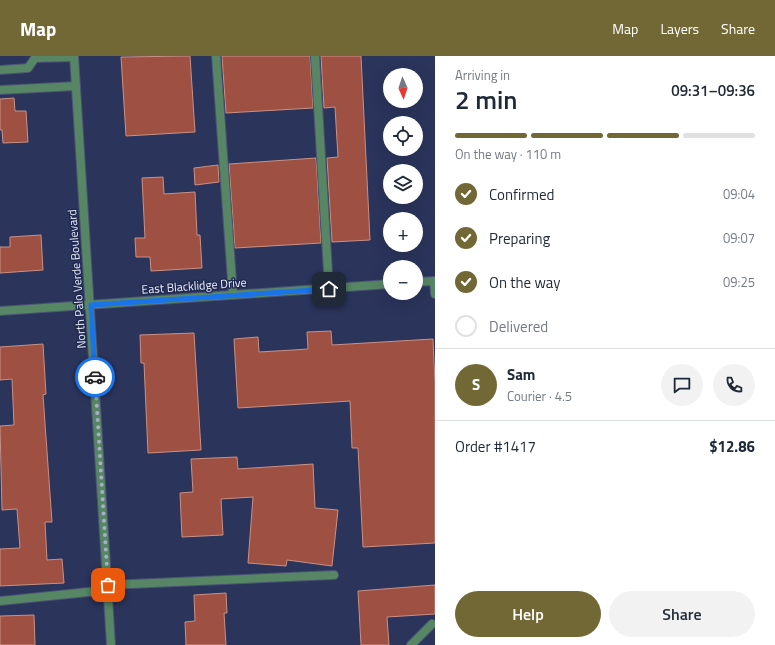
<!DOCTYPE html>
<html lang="en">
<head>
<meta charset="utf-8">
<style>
  body { margin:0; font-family:"Titillium Web",sans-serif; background:#f2f2f3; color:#1f2937; height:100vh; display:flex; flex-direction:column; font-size:15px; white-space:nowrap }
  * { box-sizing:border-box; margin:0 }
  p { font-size:13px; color:#747a83 }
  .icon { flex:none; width:22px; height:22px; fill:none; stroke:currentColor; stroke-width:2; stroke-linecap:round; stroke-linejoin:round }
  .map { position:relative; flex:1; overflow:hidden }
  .drawer { display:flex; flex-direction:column; background:#fff; width:340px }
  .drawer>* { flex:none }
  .needle { width:26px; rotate:177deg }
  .buttons { position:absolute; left:383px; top:12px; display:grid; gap:8px }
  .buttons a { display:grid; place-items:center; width:40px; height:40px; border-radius:50%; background:#fff; box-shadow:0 4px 16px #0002; font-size:20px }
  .pin { position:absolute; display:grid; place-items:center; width:34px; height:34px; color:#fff; margin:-17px; border-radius:8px; box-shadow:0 2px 6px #0006 }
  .courier { position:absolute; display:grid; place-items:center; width:40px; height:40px; margin:-20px; border:3px solid #1a73e8; border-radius:50%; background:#fff; color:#222; box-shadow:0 1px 5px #0007 }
  .summary em { font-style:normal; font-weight:600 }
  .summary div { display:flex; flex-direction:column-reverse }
  .summary { display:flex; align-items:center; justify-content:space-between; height:68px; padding:0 20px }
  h1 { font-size:26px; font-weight:600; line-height:30px }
  .bar { display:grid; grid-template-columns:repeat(4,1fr); gap:6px 4px; align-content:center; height:48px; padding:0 20px }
  .bar i { height:5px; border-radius:3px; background:#e0e1e3 }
  .bar .selected { background:#726836 }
  .bar p { grid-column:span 4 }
  .line { display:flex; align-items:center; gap:10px; padding:0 20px; border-top:1px solid #e0e1e3 }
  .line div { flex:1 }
  .round { display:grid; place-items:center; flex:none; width:42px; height:42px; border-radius:21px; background:#f2f2f3 }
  ol { padding:0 20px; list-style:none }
  li { display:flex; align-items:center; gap:12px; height:44px }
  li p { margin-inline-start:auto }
  li .icon { padding:4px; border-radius:50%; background:#726836; color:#fff; stroke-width:4 }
  li:last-child { color:#747a83 }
  li i { width:22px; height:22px; border:2px solid #e0e1e3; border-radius:50% }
  .button { display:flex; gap:8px; margin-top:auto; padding:8px 20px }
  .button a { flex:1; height:46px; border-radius:24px; background:#726836; color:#fff; font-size:16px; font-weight:600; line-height:46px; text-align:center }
  .button a+a { background:#f2f2f3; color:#1f2937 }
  header { display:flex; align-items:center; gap:24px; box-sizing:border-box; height:56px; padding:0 20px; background:#726836; color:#fff }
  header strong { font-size:19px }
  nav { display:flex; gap:22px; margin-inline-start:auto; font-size:14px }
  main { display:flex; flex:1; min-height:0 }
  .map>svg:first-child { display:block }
  .building { fill:#9e5142; stroke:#c99185 }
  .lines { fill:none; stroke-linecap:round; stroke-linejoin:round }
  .lane-casing { stroke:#4a5275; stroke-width:10 }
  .street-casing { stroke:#4a5275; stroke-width:10 }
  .lane { stroke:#568663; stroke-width:8 }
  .street { stroke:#568663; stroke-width:8 }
  .done { stroke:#a8aec5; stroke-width:4; stroke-dasharray:0 7.2 }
  .route { stroke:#1a73e8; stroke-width:5 }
  .labels { text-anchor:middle; stroke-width:3; stroke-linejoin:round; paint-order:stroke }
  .street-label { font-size:12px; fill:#ebeffe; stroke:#212a50 }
</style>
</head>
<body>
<header>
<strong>Map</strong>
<nav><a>Map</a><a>Layers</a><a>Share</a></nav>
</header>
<main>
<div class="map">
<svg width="435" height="589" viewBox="0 0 435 589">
  <rect width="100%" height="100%" fill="#2b345b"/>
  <path class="building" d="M190 0 195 76 126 80 121 1Z
    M222 0H310L313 52 226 57Z
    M321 0H361L370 184 332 186 327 102 338 101 335 51 324 52Z
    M14 42 15 55H26L28 86 3 87 2 74H0V43Z
    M316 102 321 187 235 192 229 108Z
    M218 109 219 126 195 129 194 112Z
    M163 121 164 138 195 136 197 179H200L202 212 151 215 150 201H136L135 182H145L142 122Z
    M41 179 43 214 0 217V191H10V181Z
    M331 275 332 289 433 283 435 327V487L363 491 358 392H352L350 345 238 352 234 283 258 281 259 296 293 294 308 293 307 276Z
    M194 277 201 394 148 397 144 307H141L140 279Z
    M43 288 46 338 43 339 52 466H45L47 504 62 503 64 527 0 530V493L20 492 17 453 2 454 0 370 14 369 12 323 0 324V291Z
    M237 401 238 413 313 408 315 452 338 454 332 510 287 504 286 510 248 507 253 441 221 443 223 479 182 481 180 437 193 436 191 403Z
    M435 529V558L387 561 389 589H361L358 535Z
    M226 537 227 557H224L226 589H186L185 566 195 565 194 539Z
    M34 559 35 589H0V560Z"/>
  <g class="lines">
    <defs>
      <path id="lane" d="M216 0 233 239
        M315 0 329 233
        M0 14 28 12 35 2 74 1
        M0 34 76 30
        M434 225 435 238
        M108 529 334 519
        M0 545 108 534
        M411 589 432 568"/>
      <path id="street" d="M74 0 111 589
        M416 226 435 225
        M0 255 390 228"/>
    </defs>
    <use href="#lane" class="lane-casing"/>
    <use href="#street" class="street-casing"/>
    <use href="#lane" class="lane"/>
    <use href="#street" class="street"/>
  </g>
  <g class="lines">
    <path class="done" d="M95 321 108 529"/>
    <path class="route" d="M95 321 91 249 329 233"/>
  </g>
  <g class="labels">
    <g class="street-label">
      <text transform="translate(77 223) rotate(-94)" y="4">North Palo Verde Boulevard</text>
      <text transform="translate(194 230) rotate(-4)" y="4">East Blacklidge Drive</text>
    </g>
  </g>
</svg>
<div class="buttons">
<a><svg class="needle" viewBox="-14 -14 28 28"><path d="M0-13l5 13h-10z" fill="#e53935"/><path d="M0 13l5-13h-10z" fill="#747a83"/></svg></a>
<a><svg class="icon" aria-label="locate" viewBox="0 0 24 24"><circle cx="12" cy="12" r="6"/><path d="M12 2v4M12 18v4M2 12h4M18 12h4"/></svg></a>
<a><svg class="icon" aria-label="layers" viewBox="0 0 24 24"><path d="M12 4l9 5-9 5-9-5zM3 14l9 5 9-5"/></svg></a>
<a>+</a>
<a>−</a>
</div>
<div class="pin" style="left:108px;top:529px;background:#ea580c"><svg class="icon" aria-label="bag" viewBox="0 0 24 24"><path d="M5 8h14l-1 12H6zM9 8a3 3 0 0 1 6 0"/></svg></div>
<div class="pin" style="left:329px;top:233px;background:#1f2937"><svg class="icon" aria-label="home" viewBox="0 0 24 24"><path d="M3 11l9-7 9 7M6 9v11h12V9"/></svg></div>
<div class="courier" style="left:95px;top:321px"><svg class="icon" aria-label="car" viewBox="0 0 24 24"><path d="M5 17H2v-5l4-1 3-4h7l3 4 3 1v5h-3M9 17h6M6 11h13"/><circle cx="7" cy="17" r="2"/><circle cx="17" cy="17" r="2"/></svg></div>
</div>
<section class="drawer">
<div class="summary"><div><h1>2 min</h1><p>Arriving in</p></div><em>09:31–09:36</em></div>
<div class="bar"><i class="selected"></i><i class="selected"></i><i class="selected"></i><i></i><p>On the way · 110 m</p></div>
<ol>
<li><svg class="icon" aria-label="check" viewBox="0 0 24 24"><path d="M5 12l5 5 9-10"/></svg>Confirmed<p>09:04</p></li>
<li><svg class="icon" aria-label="check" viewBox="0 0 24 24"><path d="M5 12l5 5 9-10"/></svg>Preparing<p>09:07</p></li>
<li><svg class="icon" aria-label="check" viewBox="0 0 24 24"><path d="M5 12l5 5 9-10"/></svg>On the way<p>09:25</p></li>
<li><i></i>Delivered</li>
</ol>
<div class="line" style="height:72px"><b class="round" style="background:#726836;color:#fff">S</b><div><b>Sam</b><p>Courier · 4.5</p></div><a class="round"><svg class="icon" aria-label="chat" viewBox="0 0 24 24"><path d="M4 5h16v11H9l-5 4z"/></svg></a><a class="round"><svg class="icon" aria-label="phone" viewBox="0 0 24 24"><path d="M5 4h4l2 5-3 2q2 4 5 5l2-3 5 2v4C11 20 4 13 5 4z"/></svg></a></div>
<div class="line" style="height:52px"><div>Order #1417</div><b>$12.86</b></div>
<div class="button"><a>Help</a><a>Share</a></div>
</section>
</main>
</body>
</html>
